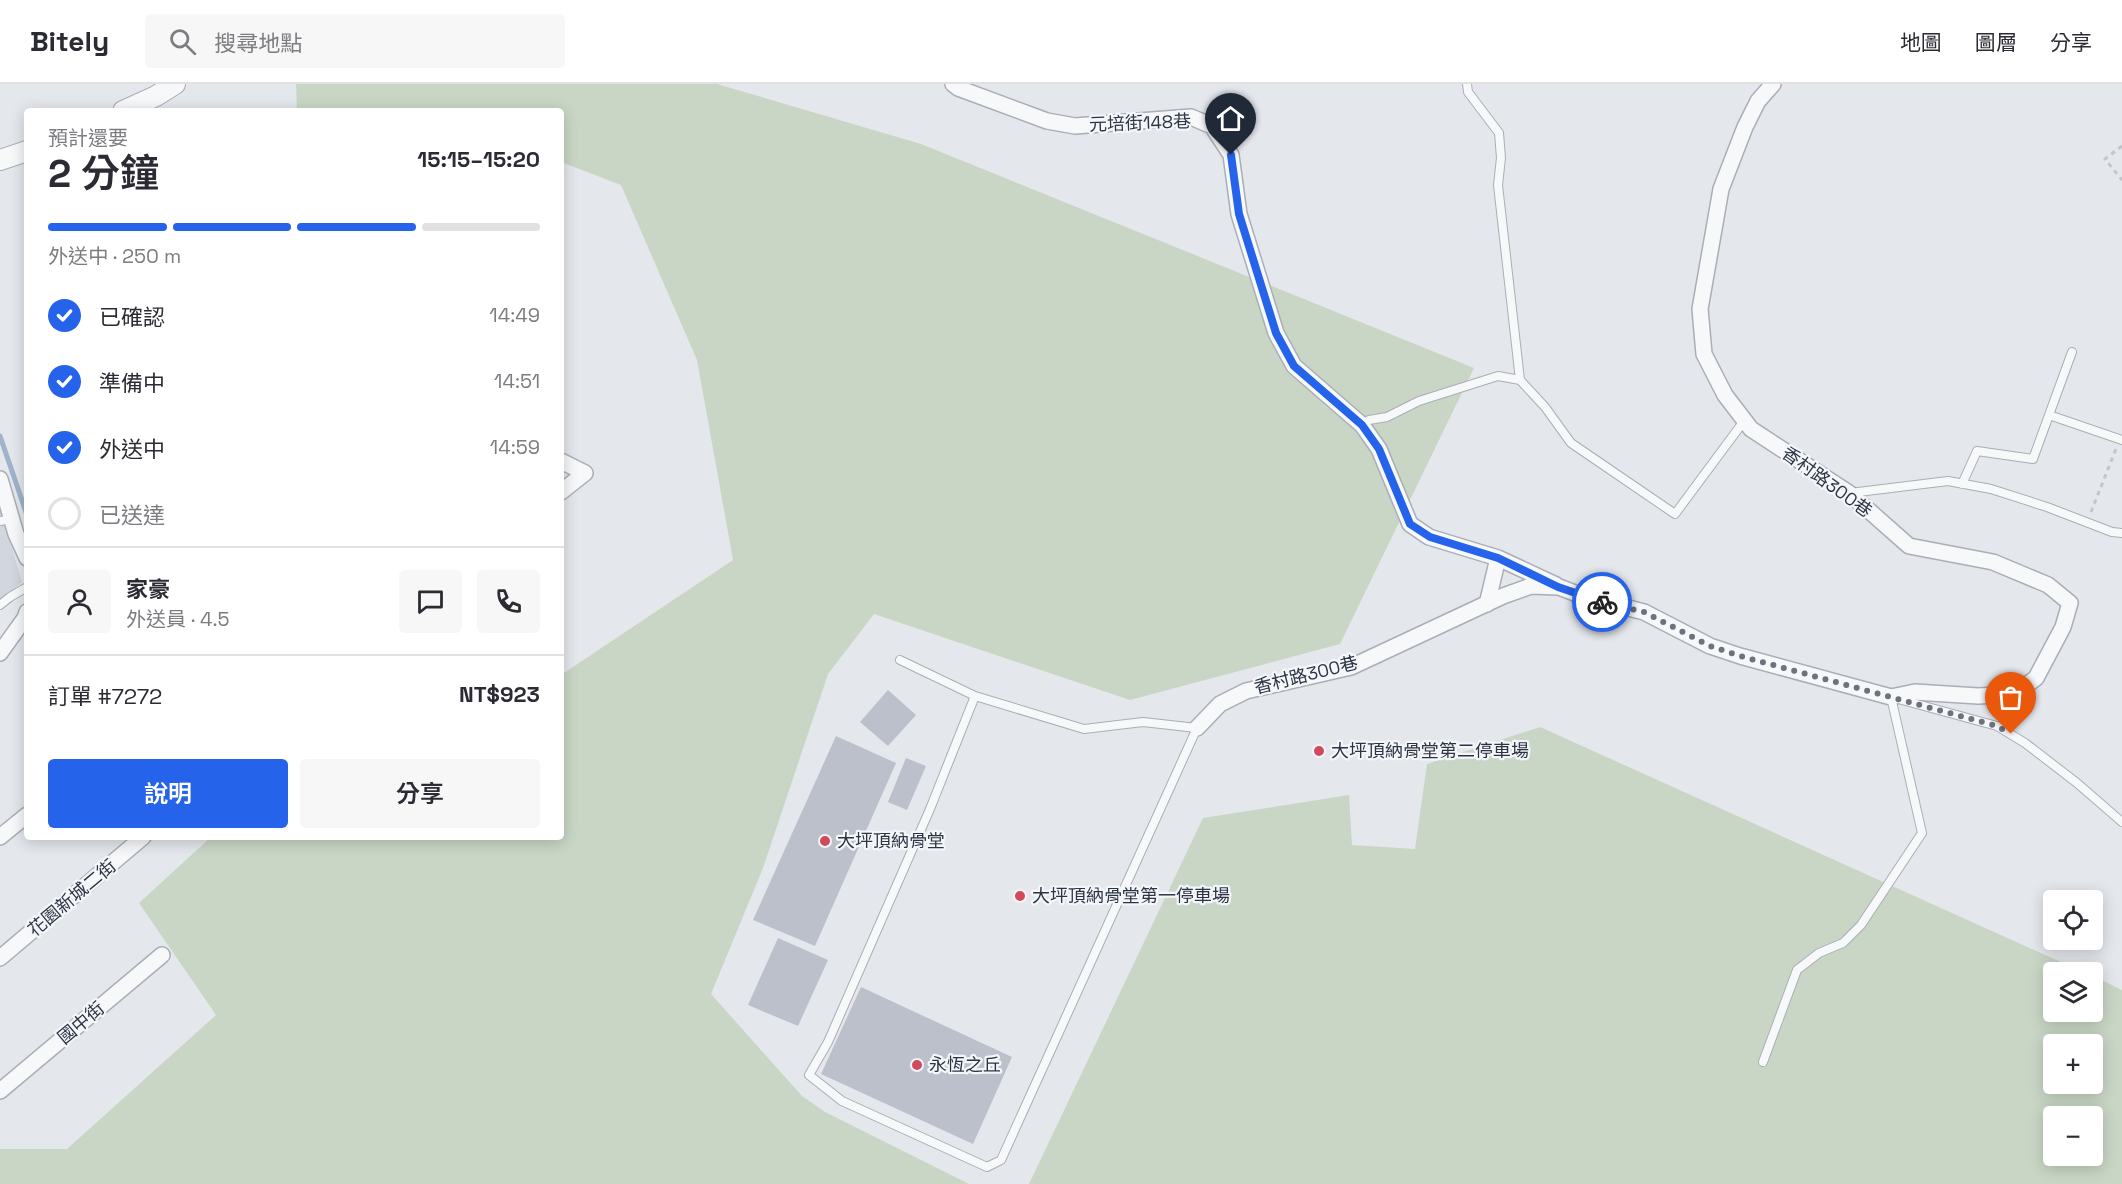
<!DOCTYPE html>
<html lang="zh-TW">
<head>
<meta charset="utf-8">
<style>
  body { margin:0; font-family:"Space Grotesk","Noto Sans TC",sans-serif; background:#f7f7f7; color:#2b2b33; height:100vh; display:flex; flex-direction:column; font-size:22px; white-space:nowrap }
  * { box-sizing:border-box; margin:0 }
  p { font-size:20px; color:#7c7c81 }
  .icon { flex:none; width:33px; height:33px; fill:none; stroke:currentColor; stroke-width:2; stroke-linecap:round; stroke-linejoin:round }
  .map { position:relative; flex:1; overflow:hidden }
  .drawer { position:absolute; left:24px; top:24px; width:540px; height:732px; display:flex; flex-direction:column; background:#fff; border-radius:6px; box-shadow:0 3px 15px #0003 }
  .drawer>* { flex:none }
  .fabs { position:absolute; left:2043px; top:806px; display:grid; gap:12px }
  .fabs a { display:grid; place-items:center; width:60px; height:60px; border-radius:6px; background:#fff; box-shadow:0 3px 15px #0003; font-size:30px }
  .pin { position:absolute; display:grid; place-items:center; width:51px; height:51px; color:#fff; margin:-62px -26px; border-radius:50% 50% 50% 0; rotate:-45deg; box-shadow:0 0 6px #0007 }
  .pin .icon { rotate:45deg }
  .courier { position:absolute; display:grid; place-items:center; width:60px; height:60px; margin:-30px; border:4px solid #2563eb; border-radius:50%; background:#fff; color:#222; box-shadow:0 2px 8px #0007 }
  .headline em { font-style:normal; font-weight:600 }
  .headline div { display:flex; flex-direction:column-reverse }
  .headline { display:flex; align-items:center; justify-content:space-between; height:102px; padding:0 24px }
  h1 { font-size:39px; font-weight:600; line-height:45px }
  .bar { display:grid; grid-template-columns:repeat(4,1fr); gap:9px 6px; align-content:center; height:72px; padding:0 24px }
  .bar i { height:8px; border-radius:4px; background:#e1e1e2 }
  .bar .active { background:#2563eb }
  .bar p { grid-column:span 4 }
  .line { display:flex; align-items:center; gap:15px; padding:0 24px; border-top:2px solid #e1e1e2 }
  .line div { flex:1 }
  .round { display:grid; place-items:center; flex:none; width:63px; height:63px; border-radius:6px; background:#f7f7f7 }
  ol { padding:0 24px; list-style:none }
  li { display:flex; align-items:center; gap:18px; height:66px }
  li p { margin-inline-start:auto }
  li .icon { padding:6px; border-radius:50%; background:#2563eb; color:#fff; stroke-width:4 }
  li:last-child { color:#7c7c81 }
  li i { width:33px; height:33px; border:3px solid #e1e1e2; border-radius:50% }
  .action { display:flex; gap:12px; margin-top:auto; padding:12px 24px }
  .action a { flex:1; height:69px; border-radius:6px; background:#2563eb; color:#fff; font-size:24px; font-weight:600; line-height:69px; text-align:center }
  .action a+a { background:#f7f7f7; color:#2b2b33 }
  header { display:flex; align-items:center; gap:36px; box-sizing:border-box; height:84px; padding:0 30px; background:#fff; border-bottom:2px solid #e1e1e2 }
  header strong { font-size:28px }
  nav { display:flex; gap:33px; margin-inline-start:auto; font-size:21px }
  .search { width:420px; height:54px; background:#f7f7f7; display:flex; align-items:center; gap:15px; box-sizing:border-box; padding:0 21px; border-radius:6px; color:#7c7c81; font-size:22px }
  .map>svg:first-child { display:block }
  .built { fill:#d2d6de }
  .green { fill:#c9d6c5; fill-rule:evenodd }
  .lines { fill:none; stroke-linecap:round; stroke-linejoin:round }
  .stream { stroke:#9fb4cc; stroke-width:5 }
  .building { fill:#bbc0ca }
  .service-casing { stroke:#a9aeb7; stroke-width:10 }
  .minor-casing { stroke:#a9aeb7; stroke-width:18 }
  .tertiary-casing { stroke:#a9aeb7; stroke-width:22 }
  .path { stroke:#c2c5cb; stroke-width:3; stroke-dasharray:4.5 4.5; stroke-linecap:butt }
  .service { stroke:#f7f8fa; stroke-width:8 }
  .minor { stroke:#f7f8fa; stroke-width:15 }
  .tertiary { stroke:#f7f8fa; stroke-width:20 }
  .done { stroke:#6c737f; stroke-width:6; stroke-dasharray:0 10.8 }
  .route { stroke:#2563eb; stroke-width:8 }
  .poi-dot { fill:#d1495b; stroke:#f4f6f9; stroke-width:2 }
  .labels { text-anchor:middle; stroke-width:4.5; stroke-linejoin:round; paint-order:stroke }
  .street-label { font-size:18px; fill:#2b3445; stroke:#f4f6f9 }
  .poi-label { font-size:18px; fill:#2b3445; stroke:#f4f6f9; text-anchor:start }
</style>
</head>
<body>
<header>
<strong>Bitely</strong>
<div class="search"><svg class="icon" aria-label="search" viewBox="0 0 24 24"><circle cx="10" cy="10" r="6"/><path d="M15 15l6 6"/></svg>搜尋地點</div>
<nav><a>地圖</a><a>圖層</a><a>分享</a></nav>
</header>
<div class="map">
<svg width="2122" height="1100" viewBox="0 0 2122 1100">
  <rect width="100%" height="100%" fill="#e4e7ec"/>
  <path class="built" d="M0 424 22 498 0 517Z"/>
  <path class="green" d="M296 0H717L921 60 1474 284 1340 560 1130 616 874 530 828 590 763 784 711 910 802 1012 825 1028 969 1100H0V1065H67L216 931 139 819 211 753H561V591L733 476 697 276 621 101 561 78V27H297Z
    M1540 643 2083 888H2054V927H2092L2093 892 2122 906V1100H1029L1203 734 1349 711 1352 761 1415 765 1427 680ZM2054 960H2092V999H2054ZM2054 1032H2092V1071H2054Z"/>
  <g class="lines">
    <path class="stream" d="M0 352 27 431"/>
  </g>
  <path class="building" d="M888 606 916 631 888 662 860 638Z
    M836 652 896 679 815 862 753 836Z
    M906 674 926 682 907 726 888 718Z
    M778 854 828 876 798 942 748 921Z
    M861 903 1012 973 973 1060 821 990Z"/>
  <g class="lines">
    <defs>
      <path id="service" d="M1467 0 1468 8 1499 49 1501 74 1498 101 1520 296
        M2049 331 2122 356
        M1362 341 1369 336 1387 333 1419 317 1498 292 1520 296 1545 323 1571 359 1675 430 1744 337
        M1962 400 1977 367 2033 375 2072 268
        M1850 409 1948 397 1991 405 2047 423 2112 448 2122 449
        M0 437 12 435
        M0 521 10 513 27 503
        M900 576 975 612 1084 645 1143 638 1197 644 1001 1076 987 1083 842 1017 809 991 828 958 930 725 975 612
        M1763 978 1797 886 1819 869 1843 859 1861 841 1922 749 1891 613 1997 642 2025 659 2077 699 2122 738"/>
      <path id="minor" d="M953 0 958 4 1047 37 1075 42 1191 33 1212 42 1231 71 1239 130 1276 249 1294 282 1362 341 1379 365 1410 440 1429 453 1498 474 1556 501
        M561 377 585 389 561 408
        M0 395 16 450 27 474
        M1487 520 1498 474
        M0 569 25 534 27 528
        M1197 644 1220 620 1246 607 1351 583 1503 512 1531 502 1559 503 1585 513 1644 528 1710 562 1740 572 1891 613 1915 608 1978 612 2015 610 2036 594 2063 543 2070 519 2048 501 1993 478 1909 462 1849 409 1751 345 1725 311 1704 270 1700 225 1721 105 1745 43 1758 17 1773 0
        M0 753 27 731
        M0 874 143 753
        M0 1007 162 871"/>
      <path id="tertiary" d="M123 27 156 12 175 0
        M0 76 27 67"/>
    </defs>
    <use href="#service" class="service-casing"/>
    <use href="#minor" class="minor-casing"/>
    <use href="#tertiary" class="tertiary-casing"/>
    <path class="path" d="M2122 62 2105 75 2122 96
      M2091 428 2116 365"/>
    <use href="#service" class="service"/>
    <use href="#minor" class="minor"/>
    <use href="#tertiary" class="tertiary"/>
  </g>
  <g class="lines">
    <path class="done" d="M1602 518 1644 528 1710 562 1740 572 1997 642 2011 650"/>
    <path class="route" d="M1231 71 1239 130 1276 249 1294 282 1362 341 1379 365 1410 440 1430 453 1498 474 1558 503 1602 518"/>
  </g>
  <g class="poi-dot">
    <circle cx="1319" cy="667" r="6"/>
    <circle cx="825" cy="757" r="6"/>
    <circle cx="1020" cy="812" r="6"/>
    <circle cx="917" cy="981" r="6"/>
  </g>
  <g class="labels">
    <g class="street-label">
      <text transform="translate(1140 39) rotate(-2)" y="6">元培街148巷</text>
      <text transform="translate(1827 398) rotate(36)" y="6">香村路300巷</text>
      <text transform="translate(1306 591) rotate(-14)" y="6">香村路300巷</text>
      <text transform="translate(72 814) rotate(-40)" y="6">花園新城二街</text>
      <text transform="translate(81 939) rotate(-40)" y="6">國中街</text>
    </g>
    <g class="poi-label">
      <text x="1331" y="673">大坪頂納骨堂第二停車場</text>
      <text x="837" y="763">大坪頂納骨堂</text>
      <text x="1032" y="818">大坪頂納骨堂第一停車場</text>
      <text x="929" y="987">永恆之丘</text>
    </g>
  </g>
</svg>
<div class="fabs">
<a><svg class="icon" aria-label="locate" viewBox="0 0 24 24"><circle cx="12" cy="12" r="6"/><path d="M12 2v4M12 18v4M2 12h4M18 12h4"/></svg></a>
<a><svg class="icon" aria-label="layers" viewBox="0 0 24 24"><path d="M12 4l9 5-9 5-9-5zM3 14l9 5 9-5"/></svg></a>
<a>+</a>
<a>−</a>
</div>
<div class="pin" style="left:2011px;top:650px;background:#ea580c"><svg class="icon" aria-label="bag" viewBox="0 0 24 24"><path d="M5 8h14l-1 12H6zM9 8a3 3 0 0 1 6 0"/></svg></div>
<div class="pin" style="left:1231px;top:71px;background:#1f2937"><svg class="icon" aria-label="home" viewBox="0 0 24 24"><path d="M3 11l9-7 9 7M6 9v11h12V9"/></svg></div>
<div class="courier" style="left:1602px;top:518px"><svg class="icon" aria-label="bike" viewBox="0 0 24 24"><circle cx="6" cy="16" r="4"/><circle cx="18" cy="16" r="4"/><path d="M6 16l4-8h5l3 8M10 8l3 8H6M13 5h3"/></svg></div>
<section class="drawer">
<div class="headline"><div><h1>2 分鐘</h1><p>預計還要</p></div><em>15:15–15:20</em></div>
<div class="bar"><i class="active"></i><i class="active"></i><i class="active"></i><i></i><p>外送中 · 250 m</p></div>
<ol>
<li><svg class="icon" aria-label="check" viewBox="0 0 24 24"><path d="M5 12l5 5 9-10"/></svg>已確認<p>14:49</p></li>
<li><svg class="icon" aria-label="check" viewBox="0 0 24 24"><path d="M5 12l5 5 9-10"/></svg>準備中<p>14:51</p></li>
<li><svg class="icon" aria-label="check" viewBox="0 0 24 24"><path d="M5 12l5 5 9-10"/></svg>外送中<p>14:59</p></li>
<li><i></i>已送達</li>
</ol>
<div class="line" style="height:108px"><a class="round"><svg class="icon" aria-label="person" viewBox="0 0 24 24"><circle cx="12" cy="8" r="4"/><path d="M4 21q1-7 8-7t8 7"/></svg></a><div><b>家豪</b><p>外送員 · 4.5</p></div><a class="round"><svg class="icon" aria-label="chat" viewBox="0 0 24 24"><path d="M4 5h16v11H9l-5 4z"/></svg></a><a class="round"><svg class="icon" aria-label="phone" viewBox="0 0 24 24"><path d="M5 4h4l2 5-3 2q2 4 5 5l2-3 5 2v4C11 20 4 13 5 4z"/></svg></a></div>
<div class="line" style="height:78px"><div>訂單 #7272</div><b>NT$923</b></div>
<div class="action"><a>說明</a><a>分享</a></div>
</section>
</div>
</body>
</html>
